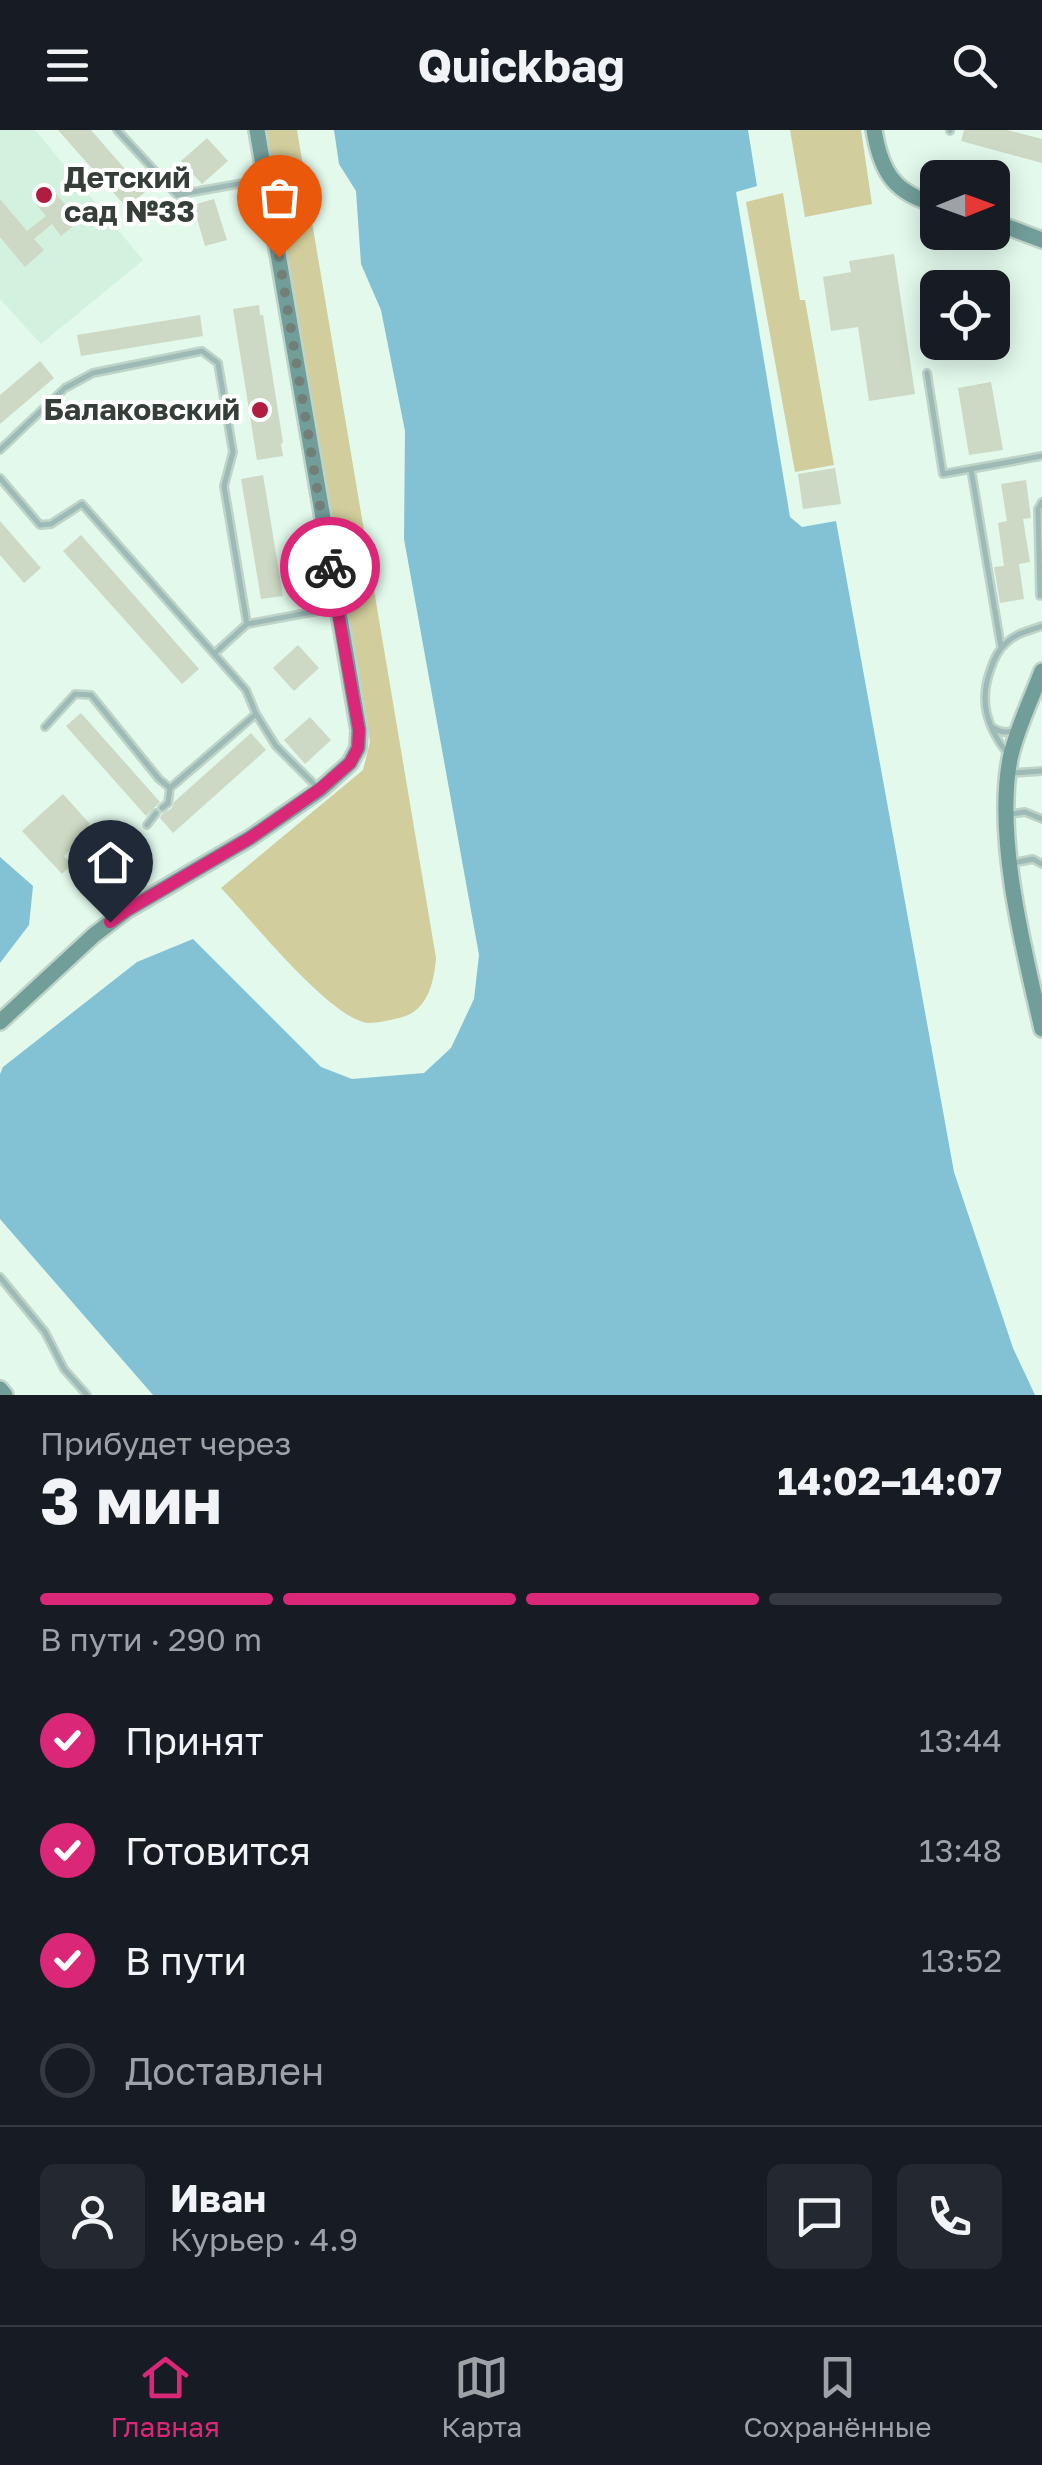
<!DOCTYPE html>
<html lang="ru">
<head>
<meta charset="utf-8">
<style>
  body { margin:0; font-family:"Golos Text",sans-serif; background:#242831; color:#f1f3f6; height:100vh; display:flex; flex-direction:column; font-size:38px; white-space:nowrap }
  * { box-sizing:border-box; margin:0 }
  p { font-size:32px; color:#9ea1a6 }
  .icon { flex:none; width:55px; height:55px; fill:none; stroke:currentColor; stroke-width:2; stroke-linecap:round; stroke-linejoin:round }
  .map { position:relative; height:1265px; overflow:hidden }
  .sheet { display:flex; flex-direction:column; background:#171b24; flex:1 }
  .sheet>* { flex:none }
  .needle { width:65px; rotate:89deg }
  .fabs { position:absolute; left:920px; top:30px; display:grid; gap:20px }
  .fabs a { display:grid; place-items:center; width:90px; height:90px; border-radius:15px; background:#171b24; box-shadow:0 5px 25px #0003; font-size:50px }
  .pin { position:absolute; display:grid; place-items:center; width:85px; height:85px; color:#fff; margin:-102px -42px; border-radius:50% 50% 50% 0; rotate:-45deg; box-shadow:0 0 10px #0007 }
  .pin .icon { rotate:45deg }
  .courier { position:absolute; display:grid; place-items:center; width:100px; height:100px; margin:-50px; border:8px solid #db2777; border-radius:50%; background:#fff; color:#222; box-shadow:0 2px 12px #0007 }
  .head em { font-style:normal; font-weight:700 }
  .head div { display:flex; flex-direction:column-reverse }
  .head { display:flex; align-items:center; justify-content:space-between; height:170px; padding:0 40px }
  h1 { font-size:65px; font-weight:700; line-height:75px }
  .bar { display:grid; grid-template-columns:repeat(4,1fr); gap:15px 10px; align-content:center; height:120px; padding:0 40px }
  .bar i { height:12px; border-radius:8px; background:#363941 }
  .bar .current { background:#db2777 }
  .bar p { grid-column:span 4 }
  .line { display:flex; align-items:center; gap:25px; padding:0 40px; border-top:2px solid #363941 }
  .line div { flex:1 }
  .round { display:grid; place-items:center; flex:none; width:105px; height:105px; border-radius:15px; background:#242831 }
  ol { padding:0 40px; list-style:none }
  li { display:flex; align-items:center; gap:30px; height:110px }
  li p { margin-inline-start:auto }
  li .icon { padding:10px; border-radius:50%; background:#db2777; color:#fff; stroke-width:4 }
  li:last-child { color:#9ea1a6 }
  li i { width:55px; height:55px; border:5px solid #363941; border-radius:50% }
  header { display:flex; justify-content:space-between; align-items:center; height:130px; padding:0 40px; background:#171b24; font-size:45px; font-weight:700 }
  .dock { display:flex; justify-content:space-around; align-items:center; height:140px; border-top:2px solid #363941; background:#171b24; font-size:28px; color:#9ea1a6 }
  .dock a { display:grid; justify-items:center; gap:5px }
  .dock .current { color:#db2777 }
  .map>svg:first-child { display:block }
  .built { fill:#d2f1df }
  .green { fill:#d2cd9c }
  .water { fill:#83c1d4 }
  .building { fill:#cdd9c4 }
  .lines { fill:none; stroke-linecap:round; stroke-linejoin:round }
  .lane-casing { stroke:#bfd4c8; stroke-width:10 }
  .secondary-casing { stroke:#bfd4c8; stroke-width:20 }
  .lane { stroke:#9dbab7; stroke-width:5 }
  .secondary { stroke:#729e9a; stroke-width:15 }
  .done { stroke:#727f78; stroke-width:10; stroke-dasharray:0 18 }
  .route { stroke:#db2777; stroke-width:12 }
  .poi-dot { fill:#b01d40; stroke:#fff; stroke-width:4 }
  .labels { text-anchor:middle; stroke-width:8; stroke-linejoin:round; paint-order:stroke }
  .poi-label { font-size:30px; font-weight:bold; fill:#353e39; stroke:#fff; text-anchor:start }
</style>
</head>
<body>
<header><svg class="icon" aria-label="menu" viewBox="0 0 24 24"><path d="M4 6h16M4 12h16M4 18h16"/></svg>Quickbag<svg class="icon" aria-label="search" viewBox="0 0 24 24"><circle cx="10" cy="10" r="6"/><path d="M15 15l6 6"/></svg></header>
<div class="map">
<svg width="1042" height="1265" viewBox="0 0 1042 1265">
  <rect width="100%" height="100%" fill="#e2f9ec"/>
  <path class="built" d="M0 0H35L143 130 41 214 0 169Z"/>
  <path class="green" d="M264 0H297L304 42 273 53Z
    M790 0H861L872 74 805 87Z
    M783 63 800 170H805L834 335 795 342 746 72Z
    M312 92 436 828C434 852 428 882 399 888 390 890 378 893 368 893 330 889 250 788 221 758L363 640 370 612 282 98Z"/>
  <path class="water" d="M334 0H748L757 56 736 62 790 387 802 397 836 391 954 1042 1013 1218 1035 1265H153L0 1089V944L3 937 137 832 193 809 321 937 352 949 424 943 451 918 474 869 479 825 404 409 405 301 381 180 361 134 356 61 339 34Z
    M0 727 33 756 29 795 0 833Z"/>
  <path class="building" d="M58 0H91L145 62 127 78Z
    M964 0H1007L1042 9V33L961 11Z
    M207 8 228 31 202 54 181 31Z
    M52 59 79 91 61 106 52 94 34 109 44 120 25 137 0 107V69L27 101 46 86 35 73Z
    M214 69 227 110 205 116 193 75Z
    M894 124 915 264 869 271 858 197 831 201 823 147 851 142 849 131Z
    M259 175 260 185H263L283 313 281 314 283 326 257 330 233 179Z
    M200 185 203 206 81 226 77 205Z
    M40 231 54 248 0 294V265Z
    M991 252 1003 320 969 325 958 258Z
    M835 338 841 374 803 379 798 344Z
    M263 345 283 466 261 469 241 349Z
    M1026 350 1031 388 1023 389 1030 432 1019 434 1024 469 1000 473 994 437 1004 436 998 393 1007 391 1001 354Z
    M0 391 41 438 24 453 0 425Z
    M81 405 199 539 182 554 63 421Z
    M298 515 319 538 294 561 273 538Z
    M81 583 160 672 146 686 66 596Z
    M310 587 331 610 305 634 284 610Z
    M251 603 266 620 173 703 160 688 162 684 172 678 174 672Z
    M63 664 90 694 81 702 85 706 64 726 72 734 62 744 22 701Z"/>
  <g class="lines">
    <defs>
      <path id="lane" d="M117 0 177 65 265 49
        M950 1V0
        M927 243 943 344 1042 326
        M0 320 65 258 93 243 202 221 218 233 233 322 224 356 247 494 334 478
        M971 339 1001 517
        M0 348 40 395 51 394 82 374 246 560 256 584
        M1040 466 1038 379 1042 372
        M215 523 247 494
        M991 596C998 602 1004 603 1013 601
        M45 597 75 564 91 565 159 649 170 658 256 584 276 616 318 658
        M1007 623C987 597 979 572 990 541 993 531 998 520 1006 513 1016 503 1029 501 1042 496
        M1012 643 1042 641
        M162 678 168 673 170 658
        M1011 684 1025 682 1042 689
        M147 695 156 683
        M1013 733 1033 729 1042 734
        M0 1147 45 1202 64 1239 87 1265"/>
      <path id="secondary" d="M874 0C881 43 895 64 938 75
        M992 91 1042 110
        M1042 541C1031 570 1016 600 1010 629 995 708 1024 821 1042 899
        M0 892 94 805 127 780 250 708 321 659 350 633 358 618 359 600 257 0
        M0 1259 5 1265"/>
    </defs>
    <use href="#lane" class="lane-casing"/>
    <use href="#secondary" class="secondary-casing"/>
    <use href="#lane" class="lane"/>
    <use href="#secondary" class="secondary"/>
  </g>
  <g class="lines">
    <path class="done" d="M279 127 330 437"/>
    <path class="route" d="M110 792 127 780 250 708 320 659 350 633 358 618 359 600 330 437"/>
  </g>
  <g class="poi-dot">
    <circle cx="44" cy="65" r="10"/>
    <circle cx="260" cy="280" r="10"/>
  </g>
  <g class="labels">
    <g class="poi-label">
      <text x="64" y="58">Детский<tspan x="64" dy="34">сад №33</tspan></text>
      <text x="240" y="290" text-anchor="end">Балаковский</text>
    </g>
  </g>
</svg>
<div class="fabs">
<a><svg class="needle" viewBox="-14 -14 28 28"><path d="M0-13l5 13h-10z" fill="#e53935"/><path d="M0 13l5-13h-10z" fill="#9ea1a6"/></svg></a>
<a><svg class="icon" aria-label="locate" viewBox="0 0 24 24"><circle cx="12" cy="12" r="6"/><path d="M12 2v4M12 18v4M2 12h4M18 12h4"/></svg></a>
</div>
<div class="pin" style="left:279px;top:127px;background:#ea580c"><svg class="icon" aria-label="bag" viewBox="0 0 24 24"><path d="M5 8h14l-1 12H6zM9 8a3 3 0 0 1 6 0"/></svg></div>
<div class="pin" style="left:110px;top:792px;background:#1f2937"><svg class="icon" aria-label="home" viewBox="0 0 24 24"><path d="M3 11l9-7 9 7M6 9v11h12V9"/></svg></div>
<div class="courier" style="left:330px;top:437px"><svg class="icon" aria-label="bike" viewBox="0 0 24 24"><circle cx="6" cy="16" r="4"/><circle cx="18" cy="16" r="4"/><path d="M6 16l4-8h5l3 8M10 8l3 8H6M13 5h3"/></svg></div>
</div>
<section class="sheet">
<div class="head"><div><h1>3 мин</h1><p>Прибудет через</p></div><em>14:02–14:07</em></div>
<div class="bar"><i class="current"></i><i class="current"></i><i class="current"></i><i></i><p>В пути · 290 m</p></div>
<ol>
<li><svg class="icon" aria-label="check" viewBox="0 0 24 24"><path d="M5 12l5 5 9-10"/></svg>Принят<p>13:44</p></li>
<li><svg class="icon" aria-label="check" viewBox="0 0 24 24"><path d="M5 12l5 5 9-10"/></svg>Готовится<p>13:48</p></li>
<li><svg class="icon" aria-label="check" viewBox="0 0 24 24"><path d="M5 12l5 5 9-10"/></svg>В пути<p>13:52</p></li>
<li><i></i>Доставлен</li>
</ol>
<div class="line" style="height:180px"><a class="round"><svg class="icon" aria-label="person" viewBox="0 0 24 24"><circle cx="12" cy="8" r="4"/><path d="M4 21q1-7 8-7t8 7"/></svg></a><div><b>Иван</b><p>Курьер · 4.9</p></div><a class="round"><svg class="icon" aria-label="chat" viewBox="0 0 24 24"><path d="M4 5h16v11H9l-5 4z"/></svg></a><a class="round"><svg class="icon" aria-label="phone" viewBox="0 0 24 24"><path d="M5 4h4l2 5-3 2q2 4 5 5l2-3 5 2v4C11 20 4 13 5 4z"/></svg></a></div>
</section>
<nav class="dock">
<a class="current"><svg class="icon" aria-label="home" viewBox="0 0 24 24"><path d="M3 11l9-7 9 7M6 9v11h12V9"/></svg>Главная</a>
<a><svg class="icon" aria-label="map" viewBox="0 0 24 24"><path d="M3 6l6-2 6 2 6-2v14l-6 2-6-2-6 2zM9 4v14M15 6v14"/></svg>Карта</a>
<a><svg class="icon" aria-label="saved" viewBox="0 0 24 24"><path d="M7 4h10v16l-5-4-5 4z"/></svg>Сохранённые</a>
</nav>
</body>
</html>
